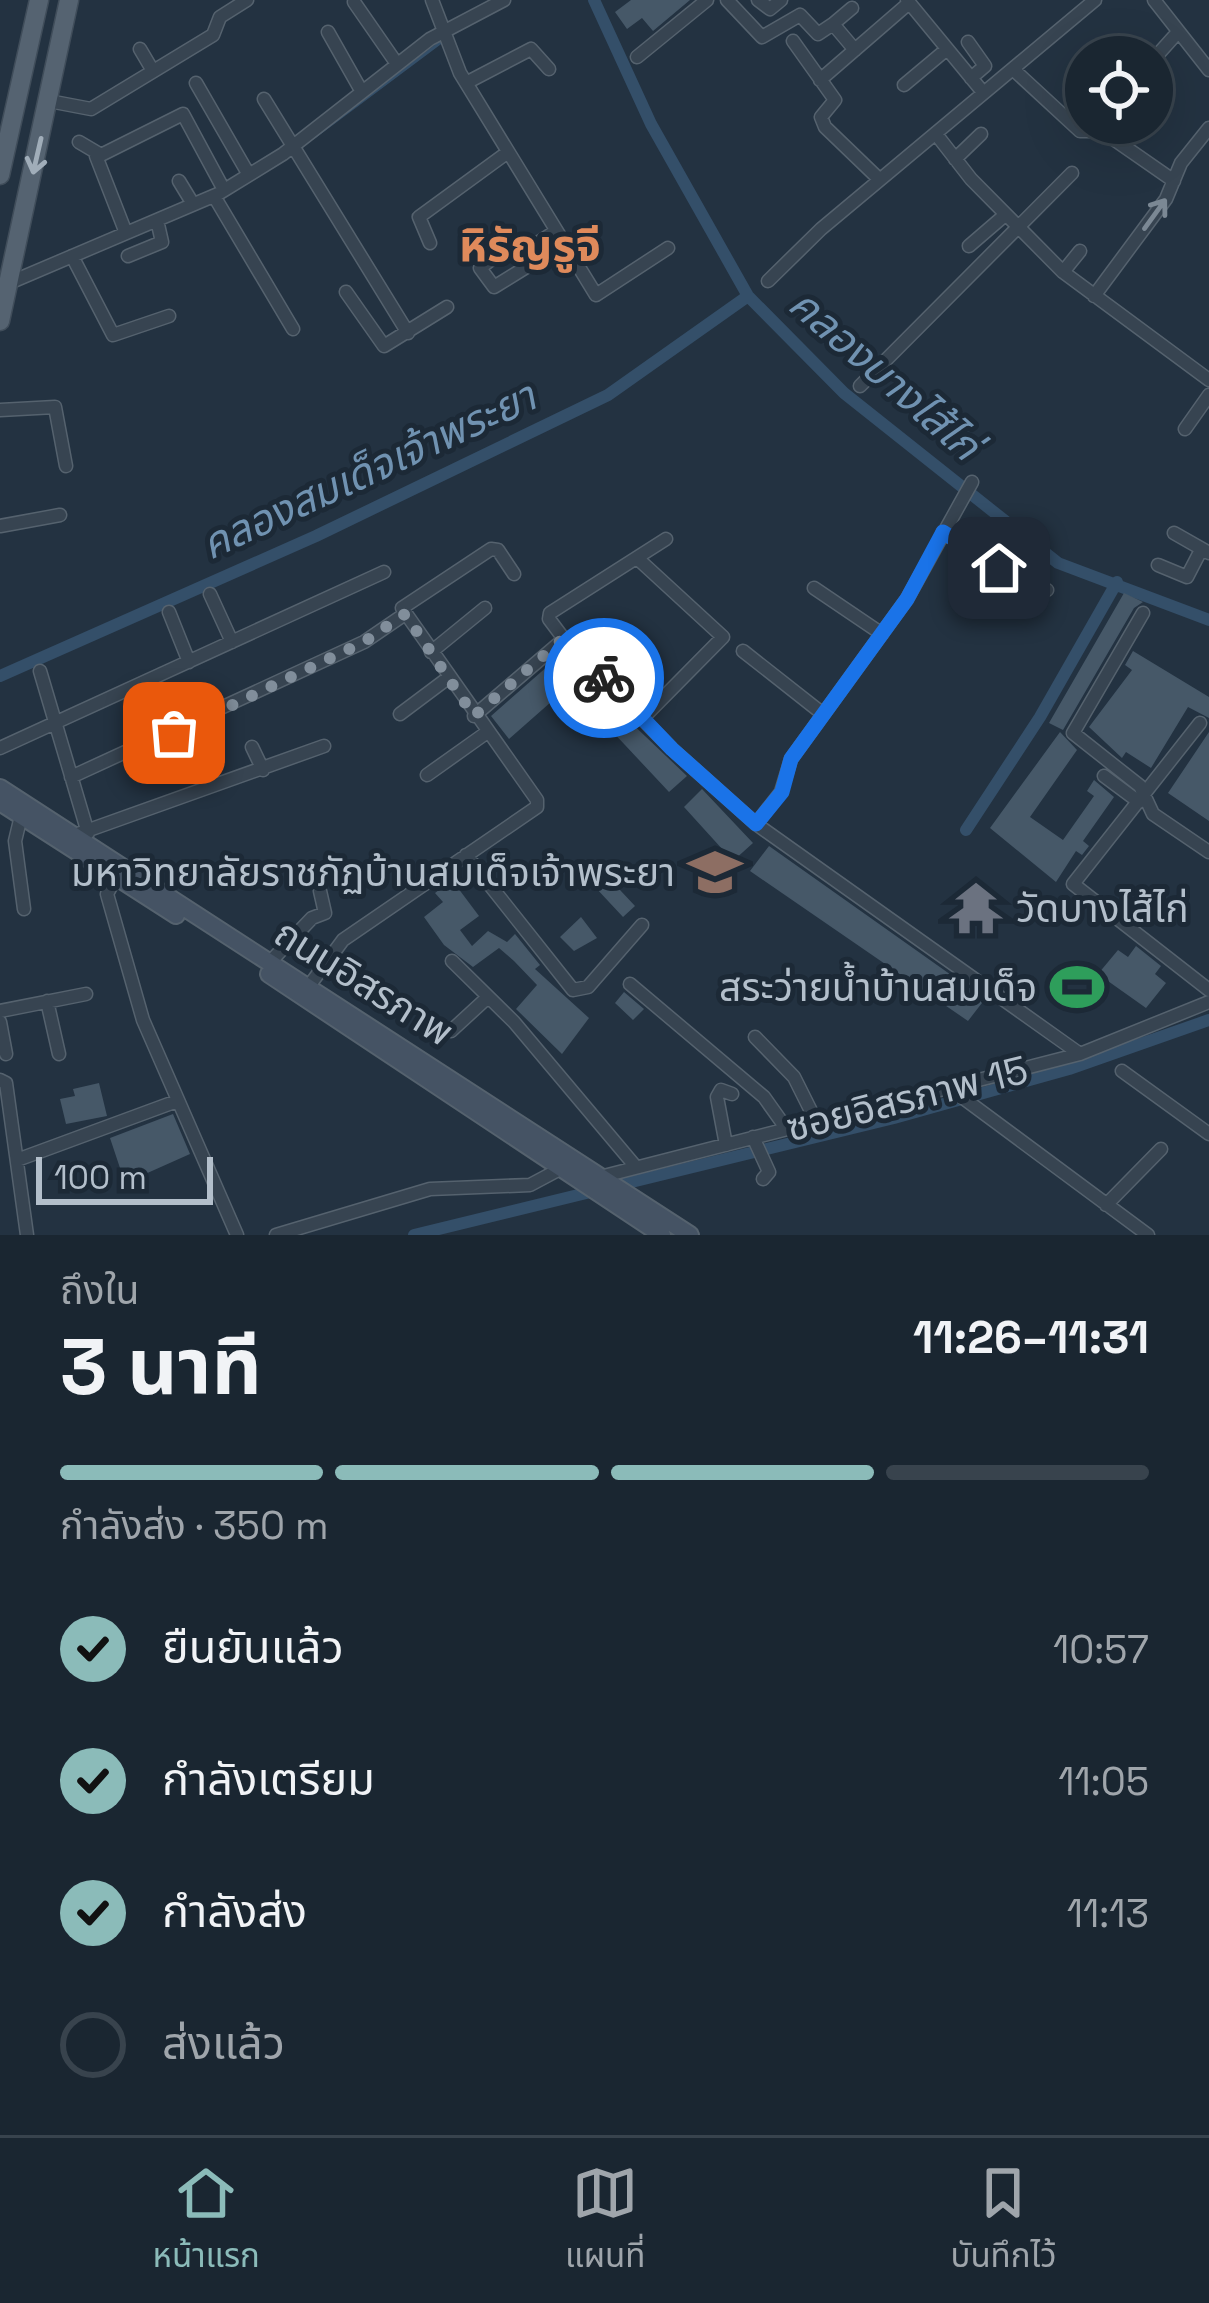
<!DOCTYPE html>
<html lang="th">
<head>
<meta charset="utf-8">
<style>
  body { margin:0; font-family:"Space Grotesk","Noto Sans Thai",sans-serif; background:#232e39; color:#f1f3f6; height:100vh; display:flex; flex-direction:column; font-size:45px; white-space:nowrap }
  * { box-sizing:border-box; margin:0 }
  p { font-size:39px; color:#9fa5ab }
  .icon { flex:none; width:66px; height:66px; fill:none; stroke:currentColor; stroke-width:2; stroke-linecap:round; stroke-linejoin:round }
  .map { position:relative; height:1235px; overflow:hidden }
  .side { display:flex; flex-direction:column; background:#1a2631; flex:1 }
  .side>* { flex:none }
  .tools { position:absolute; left:1065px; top:36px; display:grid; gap:24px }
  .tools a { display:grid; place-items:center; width:108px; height:108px; border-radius:50%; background:#1a2631; box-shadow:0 12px 48px #0002,0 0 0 3px #38434d; font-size:60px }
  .scale { position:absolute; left:36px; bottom:30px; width:177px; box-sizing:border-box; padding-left:12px; border:6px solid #b3bfcb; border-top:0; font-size:33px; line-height:42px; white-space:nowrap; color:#b3bfcb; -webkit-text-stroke:9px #1c2936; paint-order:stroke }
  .pin { position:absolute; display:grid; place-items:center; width:102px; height:102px; color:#fff; margin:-51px; border-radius:24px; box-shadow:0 6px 18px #0006 }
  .courier { position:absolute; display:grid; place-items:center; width:120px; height:120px; margin:-60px; border:9px solid #1a73e8; border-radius:50%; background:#fff; color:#222; box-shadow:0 3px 15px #0007 }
  .headline em { font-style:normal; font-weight:700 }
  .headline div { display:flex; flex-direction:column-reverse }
  .headline { display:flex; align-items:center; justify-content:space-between; height:204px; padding:0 60px }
  h1 { font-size:78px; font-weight:700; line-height:90px }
  .bar { display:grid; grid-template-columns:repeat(4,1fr); gap:18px 12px; align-content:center; height:144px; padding:0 60px }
  .bar i { height:15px; border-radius:9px; background:#38434d }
  .bar .current { background:#8bbbb9 }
  .bar p { grid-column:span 4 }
  ol { padding:0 60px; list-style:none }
  li { display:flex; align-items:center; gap:36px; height:132px }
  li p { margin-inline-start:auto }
  li .icon { padding:12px; border-radius:50%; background:#8bbbb9; color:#111; stroke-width:4 }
  li:last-child { color:#9fa5ab }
  li i { width:66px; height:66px; border:6px solid #38434d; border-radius:50% }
  .tabs { display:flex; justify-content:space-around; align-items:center; height:168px; border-top:3px solid #38434d; background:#1a2631; font-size:33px; color:#9fa5ab }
  .tabs a { display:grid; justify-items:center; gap:6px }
  .tabs .current { color:#8bbbb9 }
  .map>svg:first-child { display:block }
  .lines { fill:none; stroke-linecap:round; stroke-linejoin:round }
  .stream { stroke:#344f69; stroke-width:3 }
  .canal { stroke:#344f69; stroke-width:12 }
  .building { fill:#465868 }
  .minor-casing { stroke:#55626e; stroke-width:15 }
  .secondary-casing { stroke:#55626e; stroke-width:20 }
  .primary-casing { stroke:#404d5a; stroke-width:21 }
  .minor { stroke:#374451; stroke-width:12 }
  .secondary { stroke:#455364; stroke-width:16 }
  .primary { stroke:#556371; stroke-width:18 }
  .oneway { stroke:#a0adb9 }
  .oneway2 { stroke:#7b8894 }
  .done { stroke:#818e9b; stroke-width:12; stroke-dasharray:0 21.6 }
  .route { stroke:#1a73e8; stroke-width:15 }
  .labels { text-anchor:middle; stroke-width:10; stroke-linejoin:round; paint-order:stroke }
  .poi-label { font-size:39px; fill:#b3bfcb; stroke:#1c2936; text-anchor:end }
  .street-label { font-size:39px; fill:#b3bfcb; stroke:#1c2936 }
  .water-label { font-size:42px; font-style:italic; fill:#7092b1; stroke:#1c2936 }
  .quarter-label { font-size:45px; font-weight:bold; fill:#df8a5b; stroke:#1c2936 }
</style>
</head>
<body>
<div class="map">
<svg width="1209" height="1235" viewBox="0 0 1209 1235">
  <rect width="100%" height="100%" fill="#233241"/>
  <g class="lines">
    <path class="stream" d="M313 138 444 40"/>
    <path class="canal" d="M594 0 651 124 748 296 844 393 1058 563 1209 620
      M0 676 316 536 608 395 748 296
      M966 830 1040 717 1117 582
      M414 1235 894 1118 1069 1069 1209 1020"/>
  </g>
  <path class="building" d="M631 0H690L653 31 642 18 627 29 615 12Z
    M1124 593 1143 602 1134 608 1063 730 1049 723Z
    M1133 651 1209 697V718L1188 707 1151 768 1126 752 1122 758 1089 727 1132 670 1125 665Z
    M549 665 568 687 509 739 491 716Z
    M624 716 687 776 669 792 610 729Z
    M1060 732 1077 750 1030 817 1063 840 1094 796 1087 791 1094 780 1114 797 1083 841 1089 846 1082 855 1076 851 1056 882 990 828Z
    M1209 732V821L1168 793Z
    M702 789 753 843 733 861 684 807Z
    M769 846 985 999 968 1021 750 871Z
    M606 875 635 906 623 917 595 887Z
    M452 880 479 916 460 930 472 946 488 931 507 942 515 934 540 965 535 969 589 1018 562 1054 516 1009 537 985 514 961 499 948 473 967 444 945 424 917 443 902 435 893Z
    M581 917 597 938 574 951 560 937Z
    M1136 946 1161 966 1155 974 1166 983 1146 1008 1098 974 1118 950 1128 957Z
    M624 992 644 1009 633 1020 615 1003Z
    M99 1083 107 1116 66 1124 60 1099 75 1096 73 1089Z
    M173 1114 190 1154 125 1183 110 1138Z"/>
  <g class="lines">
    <defs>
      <path id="minor" d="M432 0 460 73 596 295 668 248
        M727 0 762 37 800 15 818 34 833 24 855 50
        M758 0 770 9 781 0
        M907 0 982 91
        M1154 0 1209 70
        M354 2 397 64
        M833 24 852 8
        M328 32 362 92
        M793 41 835 100 821 117 825 127 879 179
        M968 42 985 66 971 78
        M140 49 153 71
        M637 57 707 0
        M1152 61 1178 32
        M1015 71 1080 131H1102L1174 181
        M820 80 909 3
        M196 83 249 175
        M466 83 531 49 549 69
        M904 85 947 49
        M264 99 408 333
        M49 101 91 109 213 35 220 17 247 0
        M936 134 971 179 1063 272 1209 380
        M79 142 101 155 183 114 224 190
        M96 156 126 233
        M955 159 981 134
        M179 181 193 204
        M214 196 293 329
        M430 243 419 217 508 152
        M512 244 528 266 494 287 480 268Z
        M969 246 1005 215
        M522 253 556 231
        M72 256 113 335 169 316
        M128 256 162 242 157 220
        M1063 272 1080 251
        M768 281 821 229 1095 0
        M9 283 218 194 283 154 430 39 504 0
        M346 292 384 346 447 307
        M1094 296 1166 199 1181 163 1209 128
        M860 386 1072 173
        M0 410 55 407 66 466
        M1185 429 1209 395
        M0 526 60 515
        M943 532 995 567 1047 590
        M1174 533 1209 553
        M666 539 550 613 549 619 564 639 672 749 756 824 1080 1054
        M637 558 723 637 643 718
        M1158 565 1187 577 1201 550
        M814 588 882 634
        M210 594 232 642
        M169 612 189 662
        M1143 613 1073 733 1140 786 1153 814 1209 852
        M743 651 823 714
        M431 652 485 608
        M40 671 88 833
        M400 714 448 678
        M474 716 564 639
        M1200 723 1073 884 1209 990
        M252 747 263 770
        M0 748 384 572
        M427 775 486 733
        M1104 776 1139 802
        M71 777 364 642 405 614
        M21 816 15 841 24 909
        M756 824 781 792 791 759 907 599 972 482
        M75 835 324 746
        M466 855 573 990 588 987 642 925
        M116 877 107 894 143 1020 237 1235
        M452 961 514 1022 636 1167
        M270 962 312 918 325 913 320 891
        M630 984 764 1097 786 1128
        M309 986 343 940 537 807V800L402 608 491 549 498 550 514 574
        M47 1001 59 1054
        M0 1011 86 994
        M0 1022 6 1054
        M451 1031 488 997
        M755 1037 794 1077 816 1121
        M1122 1071 1209 1134
        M0 1080 6 1083 27 1235
        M951 1089 1148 1235
        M753 1137 769 1172 763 1179
        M726 1145 717 1097 721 1090 732 1094
        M17 1160 177 1101
        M600 1177 1080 1054 1209 1002
        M1106 1205 1161 1149
        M276 1235 430 1189 530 1185 560 1169"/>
      <path id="secondary" d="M0 788 690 1235
        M0 802 176 915
        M269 974 662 1235"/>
      <path id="primary" d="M0 175 39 0
        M0 321 69 0"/>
    </defs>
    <use href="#minor" class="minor-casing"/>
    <use href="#secondary" class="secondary-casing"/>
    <use href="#primary" class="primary-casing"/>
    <use href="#minor" class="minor"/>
    <use href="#secondary" class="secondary"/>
    <use href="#primary" class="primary"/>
  </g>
  <defs><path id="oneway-shaft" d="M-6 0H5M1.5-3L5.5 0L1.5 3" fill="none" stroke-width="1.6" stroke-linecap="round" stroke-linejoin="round" transform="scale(3)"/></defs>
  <use class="oneway" href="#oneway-shaft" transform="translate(37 156) rotate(103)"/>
  <use class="oneway2" href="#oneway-shaft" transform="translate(1155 214) rotate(-54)"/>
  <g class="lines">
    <path class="done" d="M174 733 364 642 405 614 474 716 564 638 604 678"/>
    <path class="route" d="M604 678 672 749 756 824 782 792 791 759 907 599 943 532 999 568"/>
  </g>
  <defs>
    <symbol id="university-bare" viewBox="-9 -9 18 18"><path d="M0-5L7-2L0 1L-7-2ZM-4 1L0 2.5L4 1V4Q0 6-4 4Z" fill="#8d6e63" stroke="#1c2936" stroke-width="2.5" paint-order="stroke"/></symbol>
    <symbol id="temple-bare" viewBox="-9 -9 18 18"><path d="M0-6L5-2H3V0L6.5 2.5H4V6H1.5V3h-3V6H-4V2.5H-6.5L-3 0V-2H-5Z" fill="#6b7280" stroke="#1c2936" stroke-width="2.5" paint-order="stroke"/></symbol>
    <symbol id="stadium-bare" viewBox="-9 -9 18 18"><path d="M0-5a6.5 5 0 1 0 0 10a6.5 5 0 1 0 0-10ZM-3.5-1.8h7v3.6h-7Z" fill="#2e9e5b" stroke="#1c2936" stroke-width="2.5" paint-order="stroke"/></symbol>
  </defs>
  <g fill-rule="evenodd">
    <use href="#university-bare" x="677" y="834" width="76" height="76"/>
    <use href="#temple-bare" x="938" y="870" width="76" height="76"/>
    <use href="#stadium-bare" x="1039" y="949" width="76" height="76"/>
  </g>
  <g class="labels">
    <g class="poi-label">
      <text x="675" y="886">มหาวิทยาลัยราชภัฏบ้านสมเด็จเจ้าพระยา</text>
      <text x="1016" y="922" text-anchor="start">วัดบางไส้ไก่</text>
      <text x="1037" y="1001">สระว่ายน้ำบ้านสมเด็จ</text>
    </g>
    <g class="street-label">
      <text transform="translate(364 982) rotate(32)" y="14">ถนนอิสรภาพ</text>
      <text transform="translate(907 1098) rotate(-14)" y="14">ซอยอิสรภาพ 15</text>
    </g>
    <g class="water-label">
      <text transform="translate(885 374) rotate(41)" y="15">คลองบางไส้ไก่</text>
      <text transform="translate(368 470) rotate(-25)" y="15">คลองสมเด็จเจ้าพระยา</text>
    </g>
    <g class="quarter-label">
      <text x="530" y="261">หิรัญรูจี</text>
    </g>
  </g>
</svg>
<div class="tools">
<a><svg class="icon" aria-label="locate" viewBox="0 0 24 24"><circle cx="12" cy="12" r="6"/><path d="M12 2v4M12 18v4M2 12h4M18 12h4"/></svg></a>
</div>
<div class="scale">100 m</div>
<div class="pin" style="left:174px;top:733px;background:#ea580c"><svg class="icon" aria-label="bag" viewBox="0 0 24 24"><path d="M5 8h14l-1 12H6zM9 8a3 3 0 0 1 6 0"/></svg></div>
<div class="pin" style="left:999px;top:568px;background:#1f2937"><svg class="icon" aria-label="home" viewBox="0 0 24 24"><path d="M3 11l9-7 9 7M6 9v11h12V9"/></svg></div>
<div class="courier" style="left:604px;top:678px"><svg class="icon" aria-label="bike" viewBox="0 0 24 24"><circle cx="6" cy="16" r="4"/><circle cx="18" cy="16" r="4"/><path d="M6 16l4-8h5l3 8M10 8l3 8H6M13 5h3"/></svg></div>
</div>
<section class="side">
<div class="headline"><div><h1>3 นาที</h1><p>ถึงใน</p></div><em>11:26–11:31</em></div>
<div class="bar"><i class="current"></i><i class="current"></i><i class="current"></i><i></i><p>กำลังส่ง · 350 m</p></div>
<ol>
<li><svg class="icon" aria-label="check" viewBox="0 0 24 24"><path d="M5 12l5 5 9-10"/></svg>ยืนยันแล้ว<p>10:57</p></li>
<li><svg class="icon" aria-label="check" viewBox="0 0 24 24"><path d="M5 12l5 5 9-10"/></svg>กำลังเตรียม<p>11:05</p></li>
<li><svg class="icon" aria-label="check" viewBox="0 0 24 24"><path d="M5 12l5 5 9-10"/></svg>กำลังส่ง<p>11:13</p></li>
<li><i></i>ส่งแล้ว</li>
</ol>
</section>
<nav class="tabs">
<a class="current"><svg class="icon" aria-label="home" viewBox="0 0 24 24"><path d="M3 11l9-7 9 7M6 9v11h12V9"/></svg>หน้าแรก</a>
<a><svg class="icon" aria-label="map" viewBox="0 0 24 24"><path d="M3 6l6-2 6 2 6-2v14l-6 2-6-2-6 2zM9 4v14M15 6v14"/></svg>แผนที่</a>
<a><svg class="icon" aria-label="saved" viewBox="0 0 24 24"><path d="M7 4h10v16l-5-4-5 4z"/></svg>บันทึกไว้</a>
</nav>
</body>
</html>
